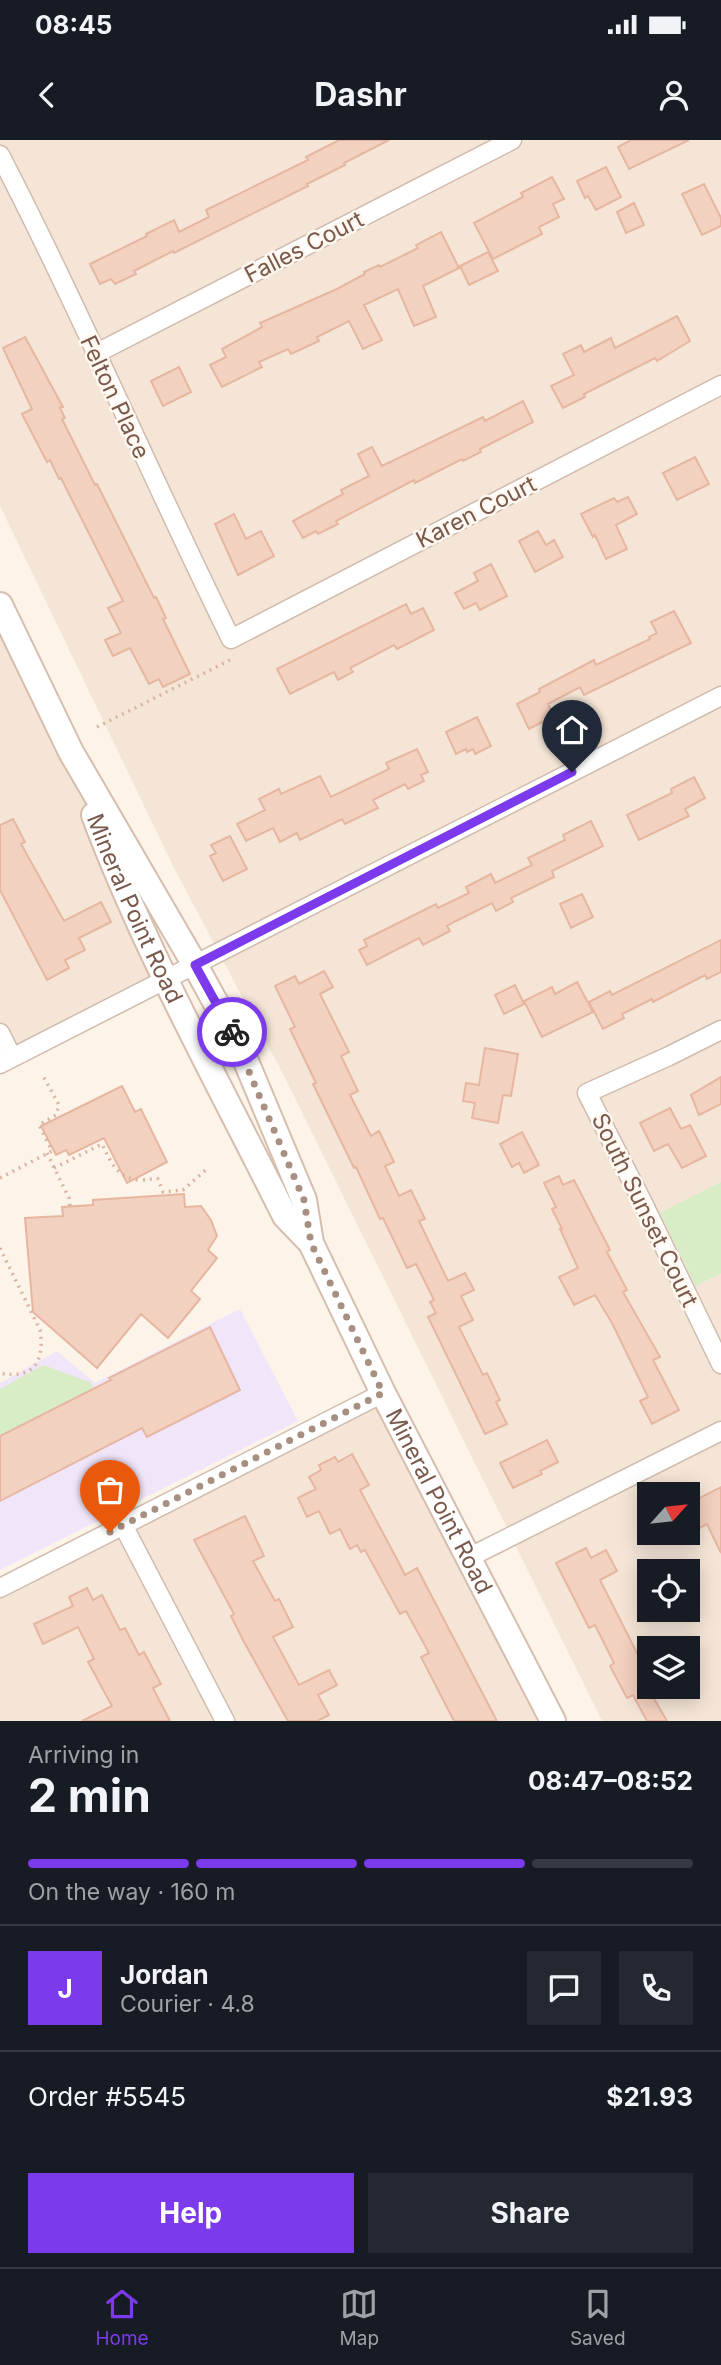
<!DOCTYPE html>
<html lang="en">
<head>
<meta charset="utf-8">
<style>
  body { margin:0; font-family:Inter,sans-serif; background:#242831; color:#f1f3f6; height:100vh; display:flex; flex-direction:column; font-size:26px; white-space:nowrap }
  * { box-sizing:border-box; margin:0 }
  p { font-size:23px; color:#9ea1a6 }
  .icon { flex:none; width:38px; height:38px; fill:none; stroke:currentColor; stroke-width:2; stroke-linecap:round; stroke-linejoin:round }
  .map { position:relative; height:1581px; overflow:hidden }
  .drawer { display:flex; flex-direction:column; background:#171b24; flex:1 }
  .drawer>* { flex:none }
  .needle { width:46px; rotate:63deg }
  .fabs { position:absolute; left:637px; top:1342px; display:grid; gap:14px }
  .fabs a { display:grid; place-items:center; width:63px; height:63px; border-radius:0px; background:#171b24; box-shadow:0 4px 18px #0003; font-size:35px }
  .pin { position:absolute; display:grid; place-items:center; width:60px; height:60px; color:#fff; margin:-72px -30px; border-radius:50% 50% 50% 0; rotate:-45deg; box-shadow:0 0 7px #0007 }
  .pin .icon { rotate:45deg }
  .courier { position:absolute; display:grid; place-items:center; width:70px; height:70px; margin:-35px; border:5px solid #7c3aed; border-radius:50%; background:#fff; color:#222; box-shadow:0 2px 9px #0007 }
  .summary em { font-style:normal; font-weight:700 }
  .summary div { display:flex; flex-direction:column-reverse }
  .summary { display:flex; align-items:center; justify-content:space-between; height:119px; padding:0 28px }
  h1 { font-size:46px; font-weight:700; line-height:52px }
  .bar { display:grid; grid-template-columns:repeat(4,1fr); gap:10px 7px; align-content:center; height:84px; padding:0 28px }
  .bar i { height:9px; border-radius:5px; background:#363941 }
  .bar .active { background:#7c3aed }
  .bar p { grid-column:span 4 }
  .line { display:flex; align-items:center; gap:18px; padding:0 28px; border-top:2px solid #363941 }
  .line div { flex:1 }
  .round { display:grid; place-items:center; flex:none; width:74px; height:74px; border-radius:0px; background:#242831 }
  .cta { display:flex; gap:14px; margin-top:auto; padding:14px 28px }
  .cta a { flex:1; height:80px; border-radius:0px; background:#7c3aed; color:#fff; font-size:28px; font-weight:700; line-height:80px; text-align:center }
  .cta a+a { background:#242831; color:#f1f3f6 }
  .status { display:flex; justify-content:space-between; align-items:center; height:49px; padding:0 35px; background:#171b24; direction:ltr }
  .status svg { height:19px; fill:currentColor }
  header { display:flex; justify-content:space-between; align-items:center; height:91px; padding:0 28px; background:#171b24; font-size:32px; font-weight:700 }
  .tabs { display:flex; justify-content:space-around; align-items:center; height:98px; border-top:2px solid #363941; background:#171b24; font-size:19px; color:#9ea1a6 }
  .tabs a { display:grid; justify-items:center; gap:4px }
  .tabs .active { color:#7c3aed }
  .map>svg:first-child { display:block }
  .residential { fill:#f5e5d7; fill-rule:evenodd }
  .education { fill:#f1e5fa }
  .green { fill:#d8ecc6 }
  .building { fill:#f3d1c0; stroke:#e6b6a0; stroke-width:2 }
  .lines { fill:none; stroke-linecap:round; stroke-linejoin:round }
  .street-casing { stroke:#d0bbad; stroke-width:21 }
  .secondary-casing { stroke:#d6bdad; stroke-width:28 }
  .path { stroke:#d9b4a2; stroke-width:3.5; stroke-dasharray:2 5; stroke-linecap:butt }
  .street { stroke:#fff; stroke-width:18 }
  .secondary { stroke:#fff; stroke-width:24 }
  .done { stroke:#a78f82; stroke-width:7; stroke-dasharray:0 12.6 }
  .route { stroke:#7c3aed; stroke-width:9 }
  .labels { text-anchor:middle; stroke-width:5; stroke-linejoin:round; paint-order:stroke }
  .street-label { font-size:23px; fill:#79594b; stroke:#fff8f0 }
</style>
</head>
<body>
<div class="status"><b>08:45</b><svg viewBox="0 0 49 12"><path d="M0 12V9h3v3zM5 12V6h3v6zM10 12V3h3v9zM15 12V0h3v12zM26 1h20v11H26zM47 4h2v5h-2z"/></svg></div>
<header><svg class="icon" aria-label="back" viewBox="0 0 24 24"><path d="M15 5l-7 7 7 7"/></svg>Dashr<svg class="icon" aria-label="person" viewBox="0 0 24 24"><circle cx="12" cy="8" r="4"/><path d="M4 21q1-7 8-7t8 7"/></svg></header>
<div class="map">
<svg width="721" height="1581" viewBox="0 0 721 1581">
  <rect width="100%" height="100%" fill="#fdf4e9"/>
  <path class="residential" d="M0 0H721V1581H602L283 934 174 728 0 366ZM649 1354H688V1393H649ZM649 1432H688V1470H649ZM649 1508H688V1547H649Z
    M0 465 166 840 0 924Z
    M383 1253 553 1581H0V1448Z"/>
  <path class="education" d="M240 1169 298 1281 0 1430V1243L57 1211 95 1243Z"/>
  <path class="green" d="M721 1042V1133L696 1146 660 1073Z
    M43 1225 90 1242 94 1249 0 1296V1249Z"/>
  <path class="building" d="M339 0H389L344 23 345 25 307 44 308 46 174 113 173 111 134 131 136 134 115 144 111 139 100 144 90 124 147 96 146 94 174 80 179 92 209 77 206 70 308 20 306 17Z
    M631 0H689L629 29 618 7Z
    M606 27 621 57 596 70 588 56 585 58 577 41Z
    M552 37 564 59 553 64 559 77 539 87 542 94 493 119 474 83 523 57 521 53Z
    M704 44 721 78V86L702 95 682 54Z
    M634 63 644 85 626 93 617 72Z
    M441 92 459 128 423 146 436 177 414 186 398 149 364 165 382 200 363 209 349 181 317 197 319 201 291 214 288 209 259 222 262 227 222 247 210 225 226 217 222 209 262 187 260 183 337 149 365 134 364 132 379 125 380 127 418 108 416 105Z
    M488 112 498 131 469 145 460 126Z
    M677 176 690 201 657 221 655 218 584 254 585 257 563 268 551 246 574 235 563 214 581 205 584 212 611 198 615 208Z
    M25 197 63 267 60 268 65 278 62 279 95 345 97 344 154 458 156 457 166 478 163 479 190 534 163 547 159 539 149 544 130 508 113 516 105 500 121 493 108 468 123 461 61 338 59 339 50 320 47 322 22 274 32 269 3 208Z
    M179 227 191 252 163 266 151 241Z
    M523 261 533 282 488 305 480 309 481 312 463 321 462 319 415 343 414 340 336 381 338 384 318 394 316 391 303 398 293 381 343 354 341 350 369 336 358 314 372 307 382 326 483 277 485 281Z
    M695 317 709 344 677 360 663 333Z
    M628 357 637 374 616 385 627 409 606 419 595 395 593 397 581 374 614 358 617 362Z
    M234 374 246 399 261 391 274 416 238 435 215 384Z
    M538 391 546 405 554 400 563 417 535 432 519 401Z
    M491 424 507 456 480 470 476 463 464 469 455 453 478 441 474 433Z
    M406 464 411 474 423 468 434 490 397 509 394 505 350 528 353 532 338 540 334 532 290 554 277 529Z
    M674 471 691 503 584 555 580 547 548 564 554 576 529 589 517 564 540 552 539 549 594 520 596 525 650 499 649 497 657 493 651 482Z
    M477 577 491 606 475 614 473 609 467 612 466 609 456 614 446 592Z
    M417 609 428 632 421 635 424 641 408 649 405 644 373 660 378 668 345 684 342 679 300 700 297 693 280 702 273 688 246 701 237 684 265 670 259 659 279 649 281 654 320 636 331 657 389 629 386 623Z
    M694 637 705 658 685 669 689 676 639 700 627 675 672 653 671 649Z
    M13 679 25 702 21 704 64 781 101 762 111 782 79 798 85 810 65 820 69 828 47 840 0 750V685Z
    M591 681 603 706 552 731 554 737 511 758 513 762 496 771 492 763 456 781 447 786 450 791 423 805 419 798 367 825 359 810 367 806 364 800 436 764 438 768 469 753 466 747 491 734 495 743 532 725 528 718 565 700 563 695Z
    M230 696 247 729 223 741 210 716 216 713 211 705Z
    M582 754 593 777 571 788 560 764Z
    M721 800V832L707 839 705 835 653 862 652 859 622 874 624 878 603 889 589 862 610 851 612 855Z
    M324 831 333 847 320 854 349 912 341 916 358 951 350 955 371 996 379 991 394 1022 385 1026 399 1056 411 1050 425 1079 419 1081 448 1141 465 1133 474 1150 461 1156 473 1180 459 1187 483 1235 487 1233 500 1260 496 1262 507 1284 485 1294 428 1177 436 1173 430 1162 434 1160 416 1124 407 1128 383 1078 380 1079 356 1027 354 1028 313 944 316 943 290 889 295 887 275 846 295 836 299 844Z
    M577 842 593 872 542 897 524 861 552 847 555 854Z
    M515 845 524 864 504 874 495 855Z
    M485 908 518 914 511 956 503 955 498 983 472 978 475 963 463 961 466 943 479 945Z
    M721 937V964L699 975 691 955Z
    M122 946 135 972 141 969 167 1022 127 1043 104 998 69 1015 66 1010 56 1015 41 986Z
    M670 968 681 989 690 985 706 1016 682 1028 668 1004 654 1011 640 983Z
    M522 992 539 1025 524 1033 519 1023 512 1027 500 1004Z
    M559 1036 563 1045 574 1040 610 1110 607 1112 627 1150 623 1152 660 1217 653 1220 679 1270 652 1284 640 1261 648 1257 612 1183 595 1155 574 1165 559 1137 578 1128 560 1089H562L552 1069 556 1067 544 1043Z
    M184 1054 185 1067 201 1066 211 1080 217 1096 208 1110 217 1118 191 1151 200 1159 168 1198 141 1174 97 1228 33 1172 25 1078 63 1076 62 1067 93 1065V1060Z
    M210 1187 240 1250 147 1297 142 1288 0 1361V1296L111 1240 109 1238Z
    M547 1300 558 1322 540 1331 542 1334 513 1348 500 1323Z
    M352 1314 369 1345 360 1350 399 1423 405 1435 417 1428 497 1581H454L421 1517 429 1513 406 1471 400 1474 365 1410 361 1412 357 1405 350 1409 340 1389 330 1394 319 1371 307 1377 298 1358 316 1349 309 1337 321 1330 319 1325 335 1317 338 1322Z
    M721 1347V1413L707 1384 688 1394V1364Z
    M245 1376 264 1416 253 1421 275 1461 279 1459 293 1487 273 1497 299 1545 329 1530 337 1545 318 1555 329 1575 317 1581H288L244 1502 231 1476 234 1474 194 1400Z
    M586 1408 591 1418 606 1410 617 1431 600 1440 638 1515 644 1512 649 1521V1550L667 1581H647L633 1555 627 1558 610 1526 614 1523 595 1485 589 1488 556 1423Z
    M87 1448 93 1460 102 1455 120 1490 125 1488 139 1515 144 1512 161 1544 153 1548 170 1581H82L112 1566 88 1522 94 1519 78 1487 43 1504 34 1484 73 1466 69 1457Z"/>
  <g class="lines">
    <defs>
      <path id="street" d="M0 15C82 174 152 339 231 499L721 245
        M95 214 512 0
        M721 890 669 916 587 953 643 1063 721 1224
        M0 893 12 917
        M0 924 721 556
        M123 1385 225 1581
        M468 1418 721 1291
        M0 1448 383 1253"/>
      <g id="secondary">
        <path id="s1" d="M0 465 71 612 195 825 240 907 304 1060 311 1103 383 1253 553 1581"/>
        <path id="s2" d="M94 675C146 813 219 944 285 1076L311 1103"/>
      </g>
    </defs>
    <use href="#street" class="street-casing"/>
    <use href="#secondary" class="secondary-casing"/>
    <path class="path" d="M97 587 232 519
      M47 1013 69 1058 70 1066
      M54 1028 102 1004C111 1023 118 1039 141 1040 148 1040 153 1038 158 1039L163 1052 183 1050 208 1028
      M0 1038 52 1011 39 985 56 975 59 965 42 934
      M0 1108 40 1190C45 1221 34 1240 0 1233"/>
    <use href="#street" class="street"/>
    <use href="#secondary" class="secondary"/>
  </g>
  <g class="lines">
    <path class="done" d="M110 1392 383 1253 311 1103 304 1060 232 892"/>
    <path class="route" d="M232 892 195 825 572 632"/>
  </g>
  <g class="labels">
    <g class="street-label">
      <text transform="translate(304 107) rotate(-27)" y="8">Falles Court</text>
      <text transform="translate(115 257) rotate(65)" y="8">Felton Place</text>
      <text transform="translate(476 372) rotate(-27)" y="8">Karen Court</text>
      <text dy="8" stroke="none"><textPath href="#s2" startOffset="102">Mineral Point Road</textPath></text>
      <text transform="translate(645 1070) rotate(64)" y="8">South Sunset Court</text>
      <text dy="8" stroke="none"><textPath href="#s1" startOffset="1001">Mineral Point Road</textPath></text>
    </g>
  </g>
</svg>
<div class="fabs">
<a><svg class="needle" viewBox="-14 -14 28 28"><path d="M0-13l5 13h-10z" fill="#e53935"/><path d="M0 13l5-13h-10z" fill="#9ea1a6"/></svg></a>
<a><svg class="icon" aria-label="locate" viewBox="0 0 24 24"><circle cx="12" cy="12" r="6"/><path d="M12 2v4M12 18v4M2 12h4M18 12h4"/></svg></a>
<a><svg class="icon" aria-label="layers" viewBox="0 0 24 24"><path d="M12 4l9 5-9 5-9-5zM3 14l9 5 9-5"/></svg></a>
</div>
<div class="pin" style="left:110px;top:1392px;background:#ea580c"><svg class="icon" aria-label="bag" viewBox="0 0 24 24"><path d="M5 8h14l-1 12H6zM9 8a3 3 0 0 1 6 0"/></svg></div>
<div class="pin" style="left:572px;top:632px;background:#1f2937"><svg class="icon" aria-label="home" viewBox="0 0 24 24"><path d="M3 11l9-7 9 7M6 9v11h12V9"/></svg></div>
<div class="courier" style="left:232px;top:892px"><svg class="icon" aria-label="bike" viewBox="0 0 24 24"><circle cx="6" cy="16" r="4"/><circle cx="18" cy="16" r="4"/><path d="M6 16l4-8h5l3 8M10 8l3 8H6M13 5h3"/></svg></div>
</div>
<section class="drawer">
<div class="summary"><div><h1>2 min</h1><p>Arriving in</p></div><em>08:47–08:52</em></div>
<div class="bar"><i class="active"></i><i class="active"></i><i class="active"></i><i></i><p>On the way · 160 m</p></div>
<div class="line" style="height:126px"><b class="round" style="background:#7c3aed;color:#fff">J</b><div><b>Jordan</b><p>Courier · 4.8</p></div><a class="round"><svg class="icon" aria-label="chat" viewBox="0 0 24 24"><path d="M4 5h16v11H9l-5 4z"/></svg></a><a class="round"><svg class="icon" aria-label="phone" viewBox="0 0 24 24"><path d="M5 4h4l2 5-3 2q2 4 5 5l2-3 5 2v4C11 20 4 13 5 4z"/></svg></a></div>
<div class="line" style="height:91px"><div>Order #5545</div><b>$21.93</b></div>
<div class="cta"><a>Help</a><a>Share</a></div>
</section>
<nav class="tabs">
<a class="active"><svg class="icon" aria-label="home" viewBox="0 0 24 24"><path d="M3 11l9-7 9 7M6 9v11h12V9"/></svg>Home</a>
<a><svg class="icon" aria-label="map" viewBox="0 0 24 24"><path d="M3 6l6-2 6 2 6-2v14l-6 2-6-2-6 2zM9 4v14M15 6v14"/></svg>Map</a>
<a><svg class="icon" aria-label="saved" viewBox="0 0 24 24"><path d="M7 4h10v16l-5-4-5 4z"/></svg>Saved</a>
</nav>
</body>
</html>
